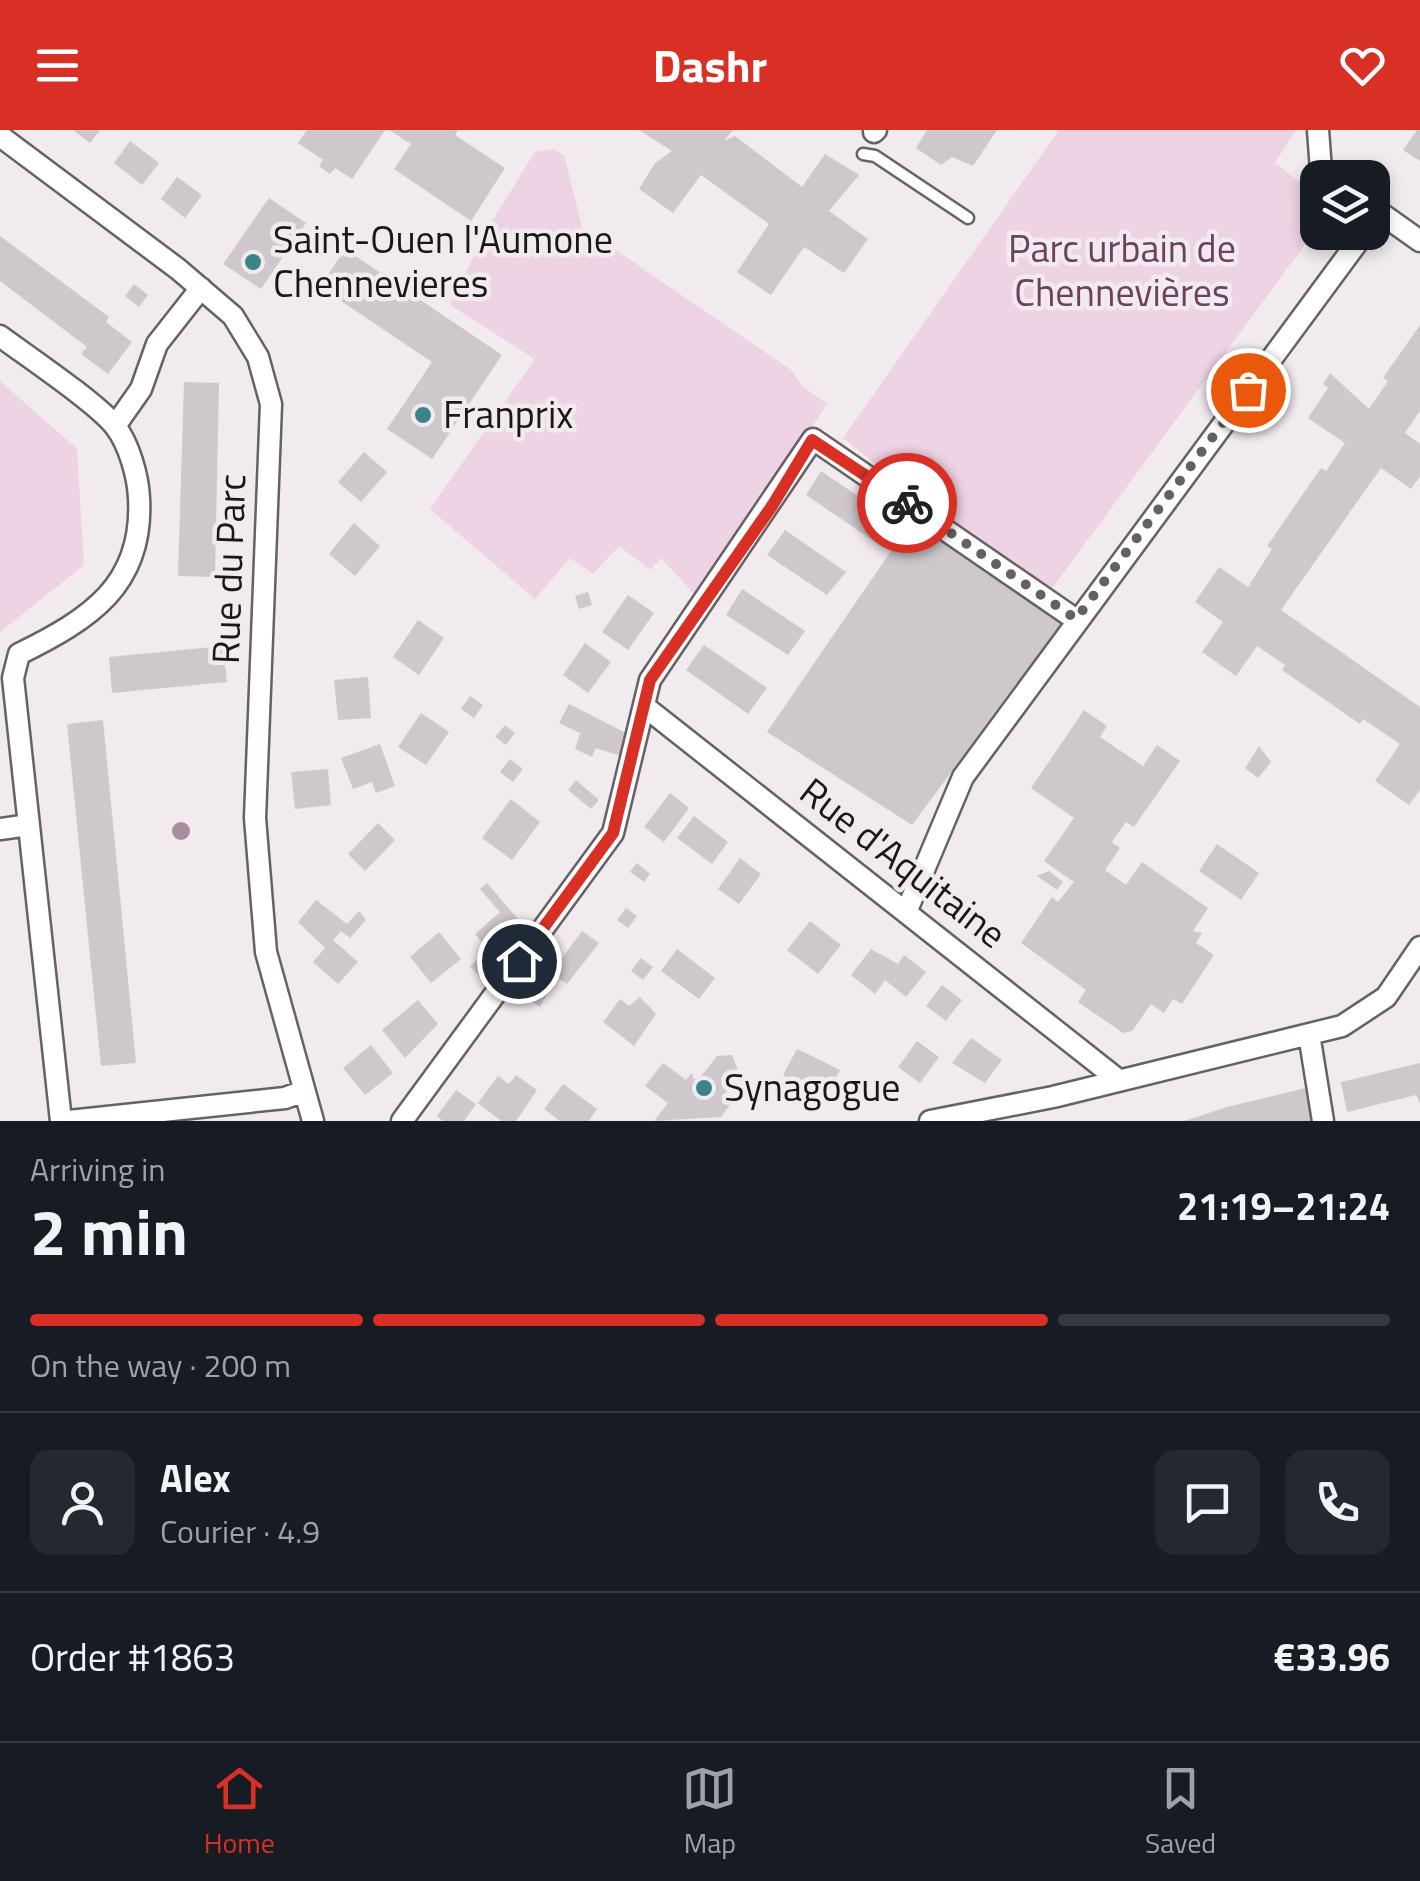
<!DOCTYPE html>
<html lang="en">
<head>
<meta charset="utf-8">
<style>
  body { margin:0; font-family:"Titillium Web",sans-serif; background:#242831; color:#f1f3f6; height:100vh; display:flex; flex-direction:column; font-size:38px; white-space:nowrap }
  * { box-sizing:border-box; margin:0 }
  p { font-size:32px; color:#9ea1a6 }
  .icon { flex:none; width:55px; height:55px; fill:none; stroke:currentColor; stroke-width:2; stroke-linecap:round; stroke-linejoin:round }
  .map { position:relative; height:991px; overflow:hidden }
  .panel { display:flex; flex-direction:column; background:#171b24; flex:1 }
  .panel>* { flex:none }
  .controls { position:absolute; left:1300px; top:30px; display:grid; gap:20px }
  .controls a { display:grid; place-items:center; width:90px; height:90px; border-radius:20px; background:#171b24; box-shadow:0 5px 15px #0003; font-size:50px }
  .pin { position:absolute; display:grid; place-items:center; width:85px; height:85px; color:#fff; margin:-42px; border:5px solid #fff; border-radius:50%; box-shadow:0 2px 10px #0007 }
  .courier { position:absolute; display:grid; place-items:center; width:100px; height:100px; margin:-50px; border:8px solid #d93025; border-radius:50%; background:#fff; color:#222; box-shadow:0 2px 12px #0007 }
  .summary em { font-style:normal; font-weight:700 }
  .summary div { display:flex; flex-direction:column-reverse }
  .summary { display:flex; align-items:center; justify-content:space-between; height:170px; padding:0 30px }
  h1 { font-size:65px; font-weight:700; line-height:75px }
  .bar { display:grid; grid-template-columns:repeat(4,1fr); gap:15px 10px; align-content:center; height:120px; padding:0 30px }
  .bar i { height:12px; border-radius:8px; background:#363941 }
  .bar .active { background:#d93025 }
  .bar p { grid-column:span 4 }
  .line { display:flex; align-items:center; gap:25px; padding:0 30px; border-top:2px solid #363941 }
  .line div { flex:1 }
  .round { display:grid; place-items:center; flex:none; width:105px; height:105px; border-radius:20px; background:#242831 }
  header { display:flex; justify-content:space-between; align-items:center; height:130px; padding:0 30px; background:#d93025; color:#fff; font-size:45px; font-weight:700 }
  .menu { display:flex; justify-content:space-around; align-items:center; height:140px; border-top:2px solid #363941; background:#171b24; font-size:28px; color:#9ea1a6 }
  .menu a { display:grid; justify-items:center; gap:5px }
  .menu .active { color:#d93025 }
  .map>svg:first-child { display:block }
  .green { fill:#edd3e3 }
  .building { fill:#cec8cc }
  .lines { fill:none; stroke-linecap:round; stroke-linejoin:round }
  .service-casing { stroke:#676165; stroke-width:15 }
  .minor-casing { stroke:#676165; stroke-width:25 }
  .service { stroke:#fff; stroke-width:10 }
  .minor { stroke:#fff; stroke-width:20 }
  .tree { fill:#a98c9f }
  .done { stroke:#656163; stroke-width:10; stroke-dasharray:0 18 }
  .route { stroke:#d93025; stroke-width:12 }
  .poi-dot { fill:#3c848a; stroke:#f1eaee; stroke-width:4 }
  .labels { text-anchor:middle; stroke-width:9; stroke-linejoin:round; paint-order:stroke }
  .poi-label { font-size:38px; fill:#191718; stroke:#f1eaee; text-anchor:start }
  .park-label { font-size:38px; fill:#6e405f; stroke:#f1eaee }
  .street-label { font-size:38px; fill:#191718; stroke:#f1eaee }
</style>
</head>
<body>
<header><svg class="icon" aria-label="menu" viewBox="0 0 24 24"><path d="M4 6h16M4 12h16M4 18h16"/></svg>Dashr<svg class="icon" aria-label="heart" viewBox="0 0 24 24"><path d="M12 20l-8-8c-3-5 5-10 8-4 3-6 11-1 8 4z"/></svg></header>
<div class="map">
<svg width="1420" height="991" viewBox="0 0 1420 991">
  <rect width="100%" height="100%" fill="#f1eaee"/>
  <path class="green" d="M1059 0H1296L1275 33 1317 65V98L1045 468 843 308Z
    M553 19 564 25 582 97 791 240 802 256 827 274 698 468 661 428 651 440 619 416 593 444 570 428 535 469 430 379 535 229 450 175 486 101 535 22Z
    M0 251 77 319 84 435 0 502Z"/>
  <path class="building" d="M73 0H100L90 13Z
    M307 0H385L352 49 335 38 330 44 319 36 323 30 298 13Z
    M389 0H458L455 5 505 38 471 91 394 39 411 14Z
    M639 0H733L724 11 735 6 802 57 825 24 859 45 829 81 868 109 844 143 804 117 771 165 737 142 769 94 701 45 673 83 639 59 655 33 672 21Z
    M927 0H997L973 36 952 27 941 35 916 18Z
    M1417 0H1420V31L1403 20Z
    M130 11 159 33 142 55 114 33Z
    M177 47 202 65 185 88 161 69Z
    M269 68 306 93 261 159 223 134Z
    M0 106 109 187 106 192 132 212 108 244 81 224 87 217 0 151Z
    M345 119 502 225 432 329 387 299 432 232 320 157Z
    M134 154 148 165 139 177 125 166Z
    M1420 195V281L1405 303 1420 314V346L1411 359 1381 338 1281 480 1420 577V660L1409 675 1375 651 1400 614 1363 589 1360 594 1282 540 1285 535 1257 516 1236 546 1202 522 1223 492 1195 472 1219 437 1248 457 1272 419 1267 416 1321 338 1326 341 1345 313 1308 288 1328 258 1323 254 1330 243 1369 279 1388 251 1383 248Z
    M184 252 219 253 215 447 178 446Z
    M364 322 387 342 361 372 338 352Z
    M821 341 889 387 875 412 806 365Z
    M915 386 1063 491 912 695 767 602Z
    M354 393 380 416 355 446 329 424Z
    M785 400 846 442 827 465 767 425Z
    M742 459 805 501 788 525 726 485Z
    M588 462 592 475 579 479 575 466Z
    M628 465 654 483 628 520 602 502Z
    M418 490 444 508 419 545 393 527Z
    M585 513 611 532 588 563 563 545Z
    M704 515 767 558 748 584 686 540Z
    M223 516 227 552 112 563 109 527Z
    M368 547 371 588 338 590 334 550Z
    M470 566 483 575 474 588 461 579Z
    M569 574 626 603 621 626 596 618 592 627 575 619 580 603 559 593Z
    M1084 580 1107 596 1100 607 1143 636 1157 615 1180 631 1134 697 1126 692 1112 712 1120 718 1105 740 1126 755 1142 732 1208 778 1193 801 1202 803 1196 813 1214 825 1182 874 1173 869 1164 883 1151 874 1132 901 1123 903 1078 872 1086 860 1021 813 1052 767 1058 772 1074 752 1044 731 1074 688 1031 658Z
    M421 583 449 602 426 635 398 617Z
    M103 590 136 933 101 936 67 594Z
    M505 595 515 603 506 615 495 607Z
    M380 614 395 656 376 663 372 652 353 659 341 628Z
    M1259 616 1271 632 1258 648 1245 638Z
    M510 629 523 639 513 652 500 642Z
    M328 639 331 675 295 679 291 642Z
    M576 650 599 670 591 679 568 660Z
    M670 663 689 678 664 712 644 697Z
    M511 669 540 692 512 730 482 708Z
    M694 686 728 712 712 734 677 708Z
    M378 693 395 710 365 741 348 724Z
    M1217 714 1259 743 1241 770 1199 741Z
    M740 728 761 744 739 774 718 759Z
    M637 733 650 744 644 752 630 742Z
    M1049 741 1063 752 1057 760 1037 746Z
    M487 753 523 795 491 823 475 804 500 782 480 759Z
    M316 770 347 794 359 781 366 790 350 808 341 801 333 810 358 832 338 854 313 832 325 818 298 792Z
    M626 778 637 786 628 798 617 790Z
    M810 791 841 815 818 844 787 820Z
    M582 801 599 813 567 854 551 843Z
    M439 802 461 829 431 853 410 827Z
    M677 819 715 848 699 869 661 841Z
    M871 819 898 834 904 825 926 842 906 867 885 850 875 864 851 845Z
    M478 828 493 842 485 851 470 837Z
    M641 828 653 837 643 850 631 841Z
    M942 855 962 870 946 891 926 876Z
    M532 856 546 866 540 877 525 867Z
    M640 867 656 884 634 916 603 892 620 869 629 876Z
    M418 870 438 894 405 928 382 900Z
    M971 908 1002 930 985 953 952 933Z
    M917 911 939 927 920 953 898 937Z
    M371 915 393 943 365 965 343 938Z
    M797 919 840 940 827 966 783 945Z
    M732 925 740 945 722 967 724 972 733 971 721 987 654 991 668 973 645 956 663 933 686 950 692 943 693 949H699L717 926Z
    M1420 933V974L1416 965 1347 982 1341 952Z
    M516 945 537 960 516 991H501L478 973 498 946 509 954Z
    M563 954 597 979 589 991H560L544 979Z
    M1306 958 1313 991H1184L1227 977Z
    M456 960 476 974 464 991H443L437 986Z"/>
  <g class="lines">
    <defs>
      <path id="service" d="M863 24 875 26 968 88"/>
      <path id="minor" d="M1318 0 1321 40 1331 48
        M874 2 876 0
        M0 6 178 139 233 186 258 227 271 274 255 688 266 822 313 991
        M1372 77 1420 111
        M0 206C27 226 97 273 115 296 129 314 138 346 139 368 144 455 90 489 19 524L13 548 61 991
        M115 296 141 259 157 214 201 158
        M644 576 1116 948
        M0 699 29 695
        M907 780 963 647 1365 102
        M1309 904 1323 991
        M69 991 285 968 304 961
        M402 991 613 703 650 550 813 309 1075 489
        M930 991 1053 967 1342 896 1386 867 1420 817"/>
    </defs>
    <use href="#service" class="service-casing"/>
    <use href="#minor" class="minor-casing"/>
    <use href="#service" class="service"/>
    <use href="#minor" class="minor"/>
  </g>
  <circle class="tree" cx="181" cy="701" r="9"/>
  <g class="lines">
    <path class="done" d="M907 373 1076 489 1248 260"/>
    <path class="route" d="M519 831 613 703 650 550 772 376 812 310 907 373"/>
  </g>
  <g class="poi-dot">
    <circle cx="253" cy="132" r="10"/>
    <circle cx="423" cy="285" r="10"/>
    <circle cx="704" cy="958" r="10"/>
  </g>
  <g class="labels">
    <g class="poi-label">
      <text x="273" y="123">Saint-Ouen l'Aumone<tspan x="273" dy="44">Chennevieres</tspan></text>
      <text x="443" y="298">Franprix</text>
      <text x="724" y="971">Synagogue</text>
    </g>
    <g class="park-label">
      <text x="1122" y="132">Parc urbain de<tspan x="1122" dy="44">Chennevières</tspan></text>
    </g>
    <g class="street-label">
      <text transform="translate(229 439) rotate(-88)" y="13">Rue du Parc</text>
      <text transform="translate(903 733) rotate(38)" y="13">Rue d'Aquitaine</text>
    </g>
  </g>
</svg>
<div class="controls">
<a><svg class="icon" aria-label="layers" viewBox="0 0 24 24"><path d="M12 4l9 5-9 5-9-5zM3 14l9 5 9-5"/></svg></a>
</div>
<div class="pin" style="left:1248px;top:260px;background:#ea580c"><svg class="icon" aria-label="bag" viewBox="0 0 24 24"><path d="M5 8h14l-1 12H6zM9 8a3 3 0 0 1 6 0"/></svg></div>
<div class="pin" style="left:519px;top:831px;background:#1f2937"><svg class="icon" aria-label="home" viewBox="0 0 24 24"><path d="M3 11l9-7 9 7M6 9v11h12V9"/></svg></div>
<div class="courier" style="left:907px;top:373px"><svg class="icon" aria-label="bike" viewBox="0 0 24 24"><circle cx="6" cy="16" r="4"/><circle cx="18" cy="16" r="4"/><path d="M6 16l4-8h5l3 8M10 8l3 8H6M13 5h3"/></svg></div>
</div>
<section class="panel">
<div class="summary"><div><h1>2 min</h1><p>Arriving in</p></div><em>21:19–21:24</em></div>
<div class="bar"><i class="active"></i><i class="active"></i><i class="active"></i><i></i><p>On the way · 200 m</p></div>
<div class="line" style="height:180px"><a class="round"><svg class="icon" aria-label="person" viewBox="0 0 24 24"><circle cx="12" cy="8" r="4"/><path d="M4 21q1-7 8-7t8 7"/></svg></a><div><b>Alex</b><p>Courier · 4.9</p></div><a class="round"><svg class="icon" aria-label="chat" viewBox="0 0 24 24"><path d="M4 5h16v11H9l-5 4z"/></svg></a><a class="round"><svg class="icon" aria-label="phone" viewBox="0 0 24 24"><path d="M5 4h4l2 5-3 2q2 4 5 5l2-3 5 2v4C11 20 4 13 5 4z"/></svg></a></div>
<div class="line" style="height:130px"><div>Order #1863</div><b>€33.96</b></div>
</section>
<nav class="menu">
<a class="active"><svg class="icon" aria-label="home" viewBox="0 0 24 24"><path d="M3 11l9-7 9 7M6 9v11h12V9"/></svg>Home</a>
<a><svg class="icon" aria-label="map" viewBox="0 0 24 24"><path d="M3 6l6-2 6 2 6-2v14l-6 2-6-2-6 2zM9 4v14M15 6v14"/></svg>Map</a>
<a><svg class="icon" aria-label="saved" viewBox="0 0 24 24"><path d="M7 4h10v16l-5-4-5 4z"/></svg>Saved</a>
</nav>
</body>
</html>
